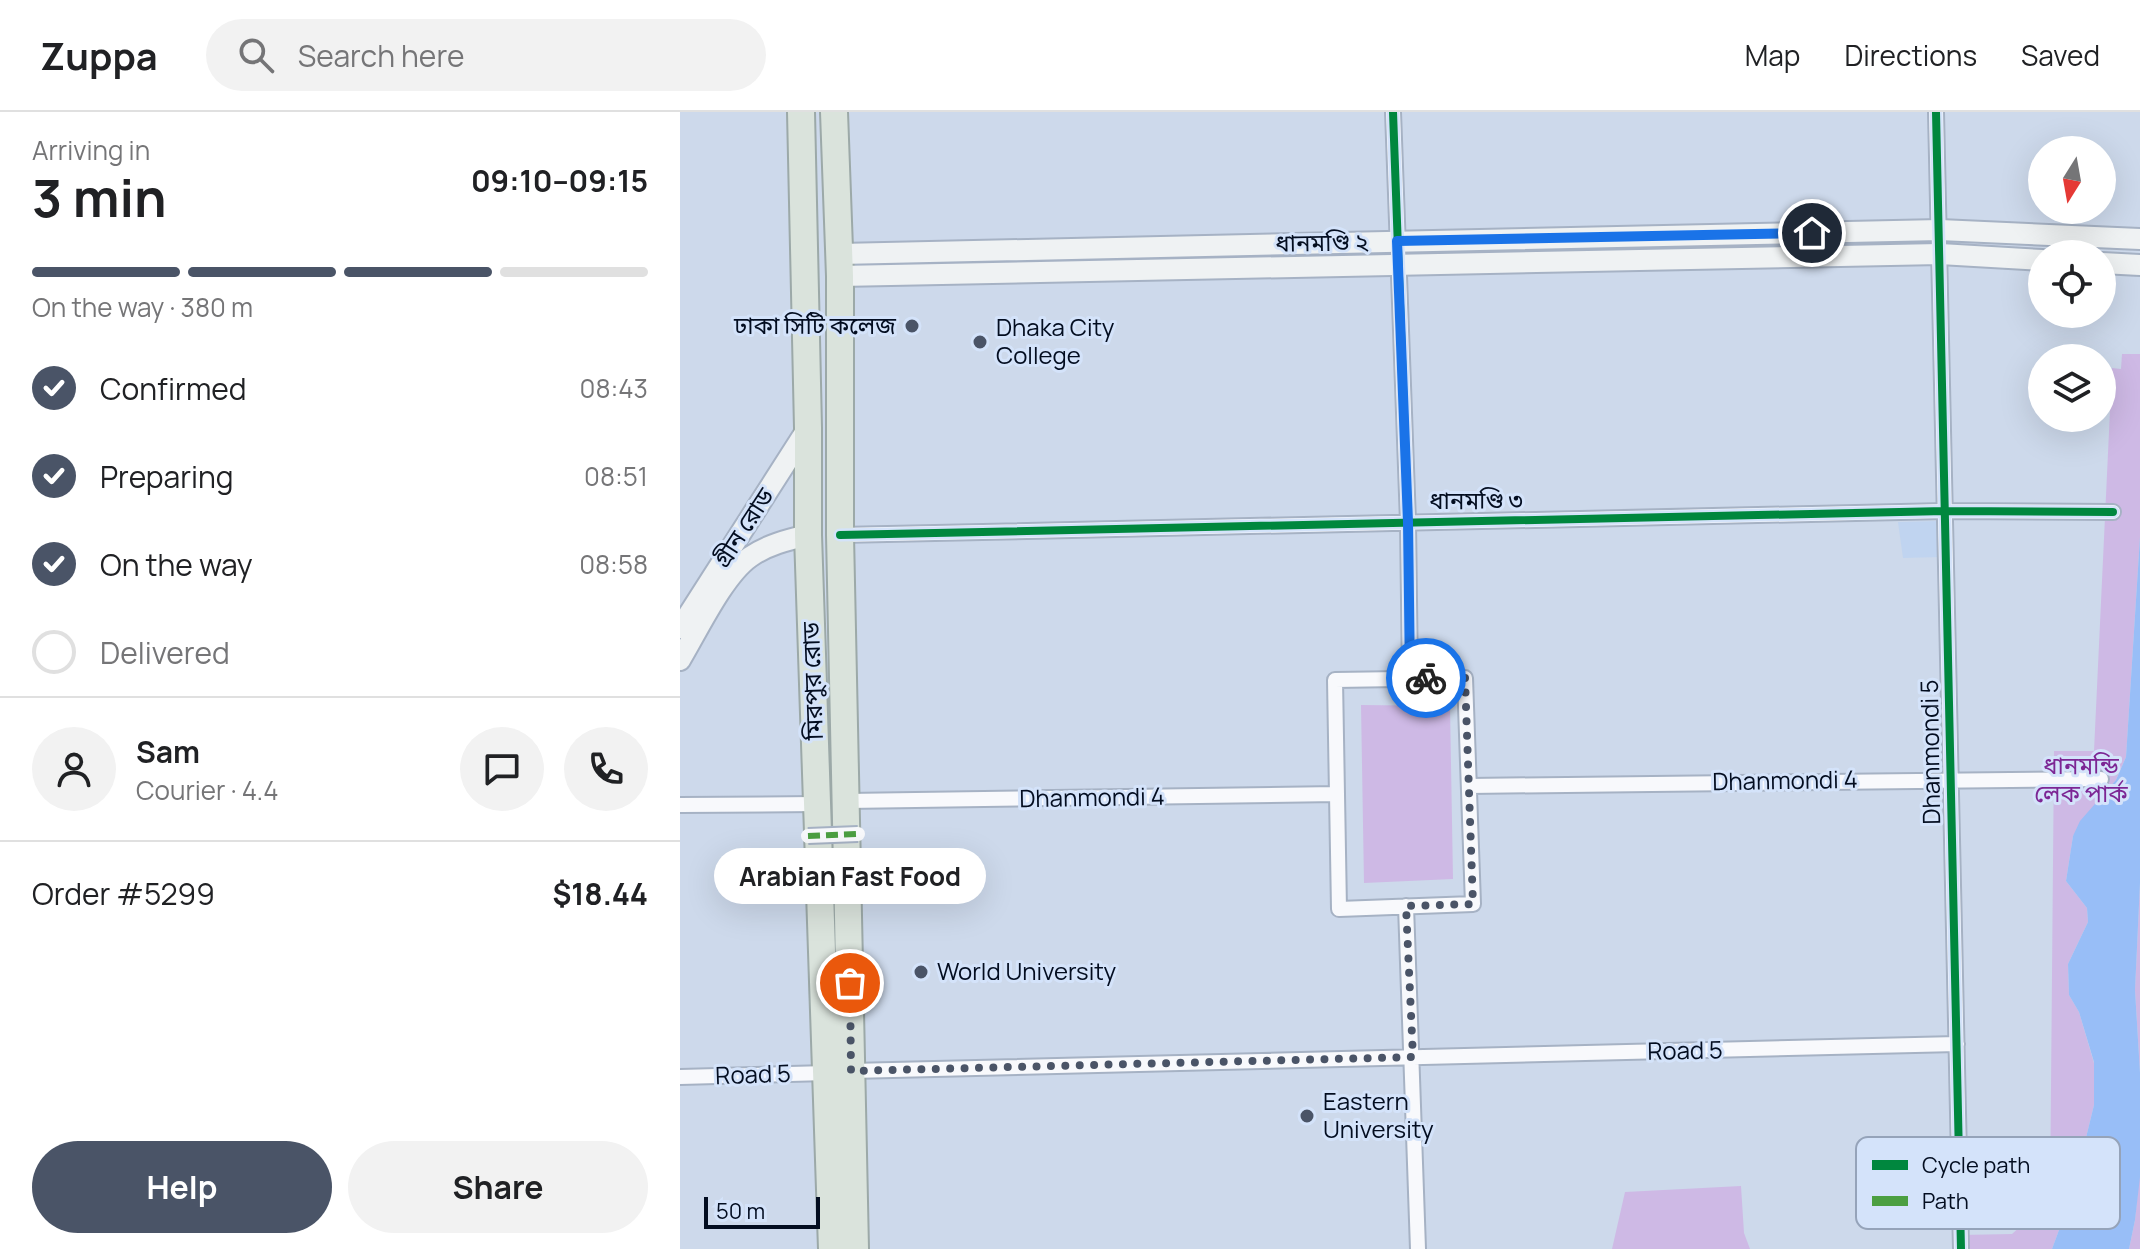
<!DOCTYPE html>
<html lang="en">
<head>
<meta charset="utf-8">
<style>
  body { margin:0; font-family:Manrope,"Noto Sans Bengali",sans-serif; background:#f2f2f2; color:#202124; height:100vh; display:flex; flex-direction:column; font-size:30px; white-space:nowrap }
  * { box-sizing:border-box; margin:0 }
  p { font-size:26px; color:#757577 }
  .icon { flex:none; width:44px; height:44px; fill:none; stroke:currentColor; stroke-width:2; stroke-linecap:round; stroke-linejoin:round }
  .map { position:relative; flex:1; overflow:hidden }
  .drawer { display:flex; flex-direction:column; background:#fff; width:680px }
  .drawer>* { flex:none }
  .needle { width:52px; rotate:191deg }
  .buttons { position:absolute; left:1348px; top:24px; display:grid; gap:16px }
  .buttons a { display:grid; place-items:center; width:88px; height:88px; border-radius:50%; background:#fff; box-shadow:0 8px 32px #0002; font-size:40px }
  .scale { position:absolute; left:24px; bottom:20px; width:116px; box-sizing:border-box; padding-left:8px; border:4px solid #030d20; border-top:0; font-size:22px; line-height:28px; white-space:nowrap; color:#030d20; -webkit-text-stroke:6px #d4e3fa; paint-order:stroke }
  .pin { position:absolute; display:grid; place-items:center; width:68px; height:68px; color:#fff; margin:-34px; border:4px solid #fff; border-radius:50%; box-shadow:0 2px 8px #0007 }
  .courier { position:absolute; display:grid; place-items:center; width:80px; height:80px; margin:-40px; border:6px solid #1a73e8; border-radius:50%; background:#fff; color:#222; box-shadow:0 2px 10px #0007 }
  .bubble { position:absolute; height:56px; border-radius:28px; background:#fff; box-shadow:0 8px 32px #0002; font-size:26px; font-weight:700; line-height:56px; text-align:center }
  .summary em { font-style:normal; font-weight:700 }
  .summary div { display:flex; flex-direction:column-reverse }
  .summary { display:flex; align-items:center; justify-content:space-between; height:136px; padding:0 32px }
  h1 { font-size:52px; font-weight:700; line-height:60px }
  .bar { display:grid; grid-template-columns:repeat(4,1fr); gap:12px 8px; align-content:center; height:96px; padding:0 32px }
  .bar i { height:10px; border-radius:6px; background:#e0e0e0 }
  .bar .on { background:#4a5467 }
  .bar p { grid-column:span 4 }
  .line { display:flex; align-items:center; gap:20px; padding:0 32px; border-top:2px solid #e0e0e0 }
  .line div { flex:1 }
  .round { display:grid; place-items:center; flex:none; width:84px; height:84px; border-radius:42px; background:#f2f2f2 }
  ol { padding:0 32px; list-style:none }
  li { display:flex; align-items:center; gap:24px; height:88px }
  li p { margin-inline-start:auto }
  li .icon { padding:8px; border-radius:50%; background:#4a5467; color:#fff; stroke-width:4 }
  li:last-child { color:#757577 }
  li i { width:44px; height:44px; border:4px solid #e0e0e0; border-radius:50% }
  .button { display:flex; gap:16px; margin-top:auto; padding:16px 32px }
  .button a { flex:1; height:92px; border-radius:48px; background:#4a5467; color:#fff; font-size:32px; font-weight:700; line-height:92px; text-align:center }
  .button a+a { background:#f2f2f2; color:#202124 }
  header { display:flex; align-items:center; gap:48px; box-sizing:border-box; height:112px; padding:0 40px; background:#fff; border-bottom:2px solid #e0e0e0 }
  header strong { font-size:38px }
  nav { display:flex; gap:44px; margin-inline-start:auto; font-size:28px }
  .search { width:560px; height:72px; background:#f2f2f2; display:flex; align-items:center; gap:20px; box-sizing:border-box; padding:0 28px; border-radius:44px; color:#757577; font-size:30px }
  main { display:flex; flex:1; min-height:0 }
  .map>svg:first-child { display:block }
  .built { fill:#c0d4f0 }
  .green { fill:#ceb9e5 }
  .water { fill:#98bef7 }
  .lines { fill:none; stroke-linecap:round; stroke-linejoin:round }
  .street-casing { stroke:#a6b2c4; stroke-width:18 }
  .secondary-casing { stroke:#a6b2c4; stroke-width:24 }
  .highway-casing { stroke:#9ca9a8; stroke-width:30 }
  .street { stroke:#f8f9fc; stroke-width:14 }
  .secondary { stroke:#eff2f3; stroke-width:20 }
  .highway { stroke:#dae3dc; stroke-width:26 }
  .street-bridge-casing { stroke:#a6b2c4; stroke-width:18; stroke-linecap:butt }
  .street-bridge { stroke:#f8f9fc; stroke-width:14 }
  .quiet { stroke:#4b9f41; stroke-width:6; stroke-dasharray:12 6; stroke-linecap:butt }
  .cycleway-casing { stroke:#d4e3fa; stroke-width:13 }
  .cycleway { stroke:#00873e; stroke-width:8 }
  .done { stroke:#4a5467; stroke-width:8; stroke-dasharray:0 14.4 }
  .route { stroke:#1a73e8; stroke-width:10 }
  .poi-dot { fill:#4a5467; stroke:#d4e3fa; stroke-width:3 }
  .labels { text-anchor:middle; stroke-width:6; stroke-linejoin:round; paint-order:stroke }
  .street-label { font-size:24px; fill:#030d20; stroke:#d4e3fa }
  .poi-label { font-size:24px; fill:#030d20; stroke:#d4e3fa; text-anchor:start }
  .park-label { font-size:24px; fill:#7c2694; stroke:#d4e3fa }
  .key { fill:#d4e3fa; stroke:#95a3b9; stroke-width:2 }
  .key-label { font-size:22px; fill:#030d20 }
</style>
</head>
<body>
<header>
<strong>Zuppa</strong>
<div class="search"><svg class="icon" aria-label="search" viewBox="0 0 24 24"><circle cx="10" cy="10" r="6"/><path d="M15 15l6 6"/></svg>Search here</div>
<nav><a>Map</a><a>Directions</a><a>Saved</a></nav>
</header>
<main>
<section class="drawer">
<div class="summary"><div><h1>3 min</h1><p>Arriving in</p></div><em>09:10–09:15</em></div>
<div class="bar"><i class="on"></i><i class="on"></i><i class="on"></i><i></i><p>On the way · 380 m</p></div>
<ol>
<li><svg class="icon" aria-label="check" viewBox="0 0 24 24"><path d="M5 12l5 5 9-10"/></svg>Confirmed<p>08:43</p></li>
<li><svg class="icon" aria-label="check" viewBox="0 0 24 24"><path d="M5 12l5 5 9-10"/></svg>Preparing<p>08:51</p></li>
<li><svg class="icon" aria-label="check" viewBox="0 0 24 24"><path d="M5 12l5 5 9-10"/></svg>On the way<p>08:58</p></li>
<li><i></i>Delivered</li>
</ol>
<div class="line" style="height:144px"><a class="round"><svg class="icon" aria-label="person" viewBox="0 0 24 24"><circle cx="12" cy="8" r="4"/><path d="M4 21q1-7 8-7t8 7"/></svg></a><div><b>Sam</b><p>Courier · 4.4</p></div><a class="round"><svg class="icon" aria-label="chat" viewBox="0 0 24 24"><path d="M4 5h16v11H9l-5 4z"/></svg></a><a class="round"><svg class="icon" aria-label="phone" viewBox="0 0 24 24"><path d="M5 4h4l2 5-3 2q2 4 5 5l2-3 5 2v4C11 20 4 13 5 4z"/></svg></a></div>
<div class="line" style="height:104px"><div>Order #5299</div><b>$18.44</b></div>
<div class="button"><a>Help</a><a>Share</a></div>
</section>
<div class="map">
<svg width="1460" height="1137" viewBox="0 0 1460 1137">
  <rect width="100%" height="100%" fill="#cdd9eb"/>
  <path class="built" d="M1260 409 1261 445 1223 446 1218 410Z"/>
  <path class="green" d="M1442 242H1460V425L1446 645 1436 668 1393 724 1386 769 1407 796 1408 810 1388 852 1389 883 1399 900 1414 951V993L1392 1083 1372 1137H1281V1123L1332 1122 1370 1088 1374 639H1414L1432 256 1441 257Z
    M681 593 770 594 773 767 684 771Z
    M1460 771V961L1455 878Z
    M1460 1056V1137H1449L1455 1108Z
    M1061 1074 1064 1121 1070 1137H932L945 1080Z"/>
  <path class="water" d="M1460 425V771L1455 878 1460 961V1065L1455 1108 1449 1137H1372L1392 1083 1414 993V950L1399 900 1389 883 1388 852 1408 810 1407 796 1386 769 1393 724 1400 709 1436 668 1446 645Z"/>
  <g class="lines">
    <defs>
      <path id="street" d="M713 0 728 410 730 566
        M1256 0 1281 1137
        M160 423 1265 399 1433 400
        M785 566 793 792 659 797 655 568Z
        M789 674 1421 667
        M167 689 657 682
        M0 693 137 692
        M726 794 738 1137
        M171 959 1277 932
        M0 965 147 961"/>
      <path id="secondary" d="M160 142 1260 118 1460 127
        M1422 151 1460 153
        M160 164 1260 142 1362 148
        M0 516 128 316
        M0 548C17 520 43 464 70 445 87 433 107 428 128 423"/>
      <path id="highway" d="M121 0 128 316V423L152 1137
        M154 0 160 164V423L175 1137"/>
    </defs>
    <use href="#street" class="street-casing"/>
    <use href="#secondary" class="secondary-casing"/>
    <use href="#highway" class="highway-casing"/>
    <use href="#street" class="street"/>
    <use href="#secondary" class="secondary"/>
    <use href="#highway" class="highway"/>
    <defs>
      <path id="street-bridge" d="M128 724 178 722"/>
    </defs>
    <use href="#street-bridge" class="street-bridge-casing"/>
    <use href="#street-bridge" class="street-bridge"/>
    <path class="quiet" d="M128 724 178 722"/>
    <defs>
      <path id="cycleway" d="M713 0 728 410 730 566
        M1256 0 1281 1137
        M160 423 1265 399 1433 400"/>
    </defs>
    <use href="#cycleway" class="cycleway-casing"/>
    <use href="#cycleway" class="cycleway"/>
  </g>
  <g class="lines">
    <path class="done" d="M170 871 171 959 733 945 726 794 793 792 785 566H746"/>
    <path class="route" d="M746 566H730L728 410 717 129 1132 121"/>
  </g>
  <g class="poi-dot">
    <circle cx="232" cy="214" r="8"/>
    <circle cx="300" cy="230" r="8"/>
    <circle cx="241" cy="860" r="8"/>
    <circle cx="627" cy="1004" r="8"/>
  </g>
  <g class="labels">
    <g class="street-label">
      <text transform="translate(642 131) rotate(-1)" y="8">ধানমণ্ডি ২</text>
      <text x="796" y="397">ধানমণ্ডি ৩</text>
      <text transform="translate(64 416) rotate(-57)" y="8">গ্রীন রোড</text>
      <text transform="translate(133 569) rotate(-92)" y="8">মিরপুর রোড</text>
      <text transform="translate(1251 640) rotate(-91)" y="8">Dhanmondi 5</text>
      <text transform="translate(1105 669) rotate(-1)" y="8">Dhanmondi 4</text>
      <text transform="translate(412 686) rotate(-1)" y="8">Dhanmondi 4</text>
      <text transform="translate(1005 939) rotate(-1)" y="8">Road 5</text>
      <text transform="translate(73 963) rotate(-2)" y="8">Road 5</text>
    </g>
    <g class="poi-label">
      <text x="216" y="222" text-anchor="end">ঢাকা সিটি কলেজ</text>
      <text x="316" y="224">Dhaka City<tspan x="316" dy="28">College</tspan></text>
      <text x="257" y="868">World University</text>
      <text x="643" y="998">Eastern<tspan x="643" dy="28">University</tspan></text>
    </g>
    <g class="park-label">
      <text x="1401" y="662">ধানমন্ডি<tspan x="1401" dy="28">লেক পার্ক</tspan></text>
    </g>
  </g>
  <rect x="1176" y="1025" width="264" height="92" rx="12" class="key"/>
  <rect x="1192" y="1048" width="36" height="10" fill="#00873e"/>
  <rect x="1192" y="1084" width="36" height="10" fill="#4b9f41"/>
  <g class="key-label">
    <text x="1242" y="1061">Cycle path</text>
    <text x="1242" y="1097">Path</text>
  </g>
</svg>
<div class="buttons">
<a><svg class="needle" viewBox="-14 -14 28 28"><path d="M0-13l5 13h-10z" fill="#e53935"/><path d="M0 13l5-13h-10z" fill="#757577"/></svg></a>
<a><svg class="icon" aria-label="locate" viewBox="0 0 24 24"><circle cx="12" cy="12" r="6"/><path d="M12 2v4M12 18v4M2 12h4M18 12h4"/></svg></a>
<a><svg class="icon" aria-label="layers" viewBox="0 0 24 24"><path d="M12 4l9 5-9 5-9-5zM3 14l9 5 9-5"/></svg></a>
</div>
<div class="scale">50 m</div>
<div class="pin" style="left:170px;top:871px;background:#ea580c"><svg class="icon" aria-label="bag" viewBox="0 0 24 24"><path d="M5 8h14l-1 12H6zM9 8a3 3 0 0 1 6 0"/></svg></div>
<div class="pin" style="left:1132px;top:121px;background:#1f2937"><svg class="icon" aria-label="home" viewBox="0 0 24 24"><path d="M3 11l9-7 9 7M6 9v11h12V9"/></svg></div>
<div class="courier" style="left:746px;top:566px"><svg class="icon" aria-label="bike" viewBox="0 0 24 24"><circle cx="6" cy="16" r="4"/><circle cx="18" cy="16" r="4"/><path d="M6 16l4-8h5l3 8M10 8l3 8H6M13 5h3"/></svg></div>
<div class="bubble" style="left:34px;top:736px;width:272px">Arabian Fast Food</div>
</div>
</main>
</body>
</html>
